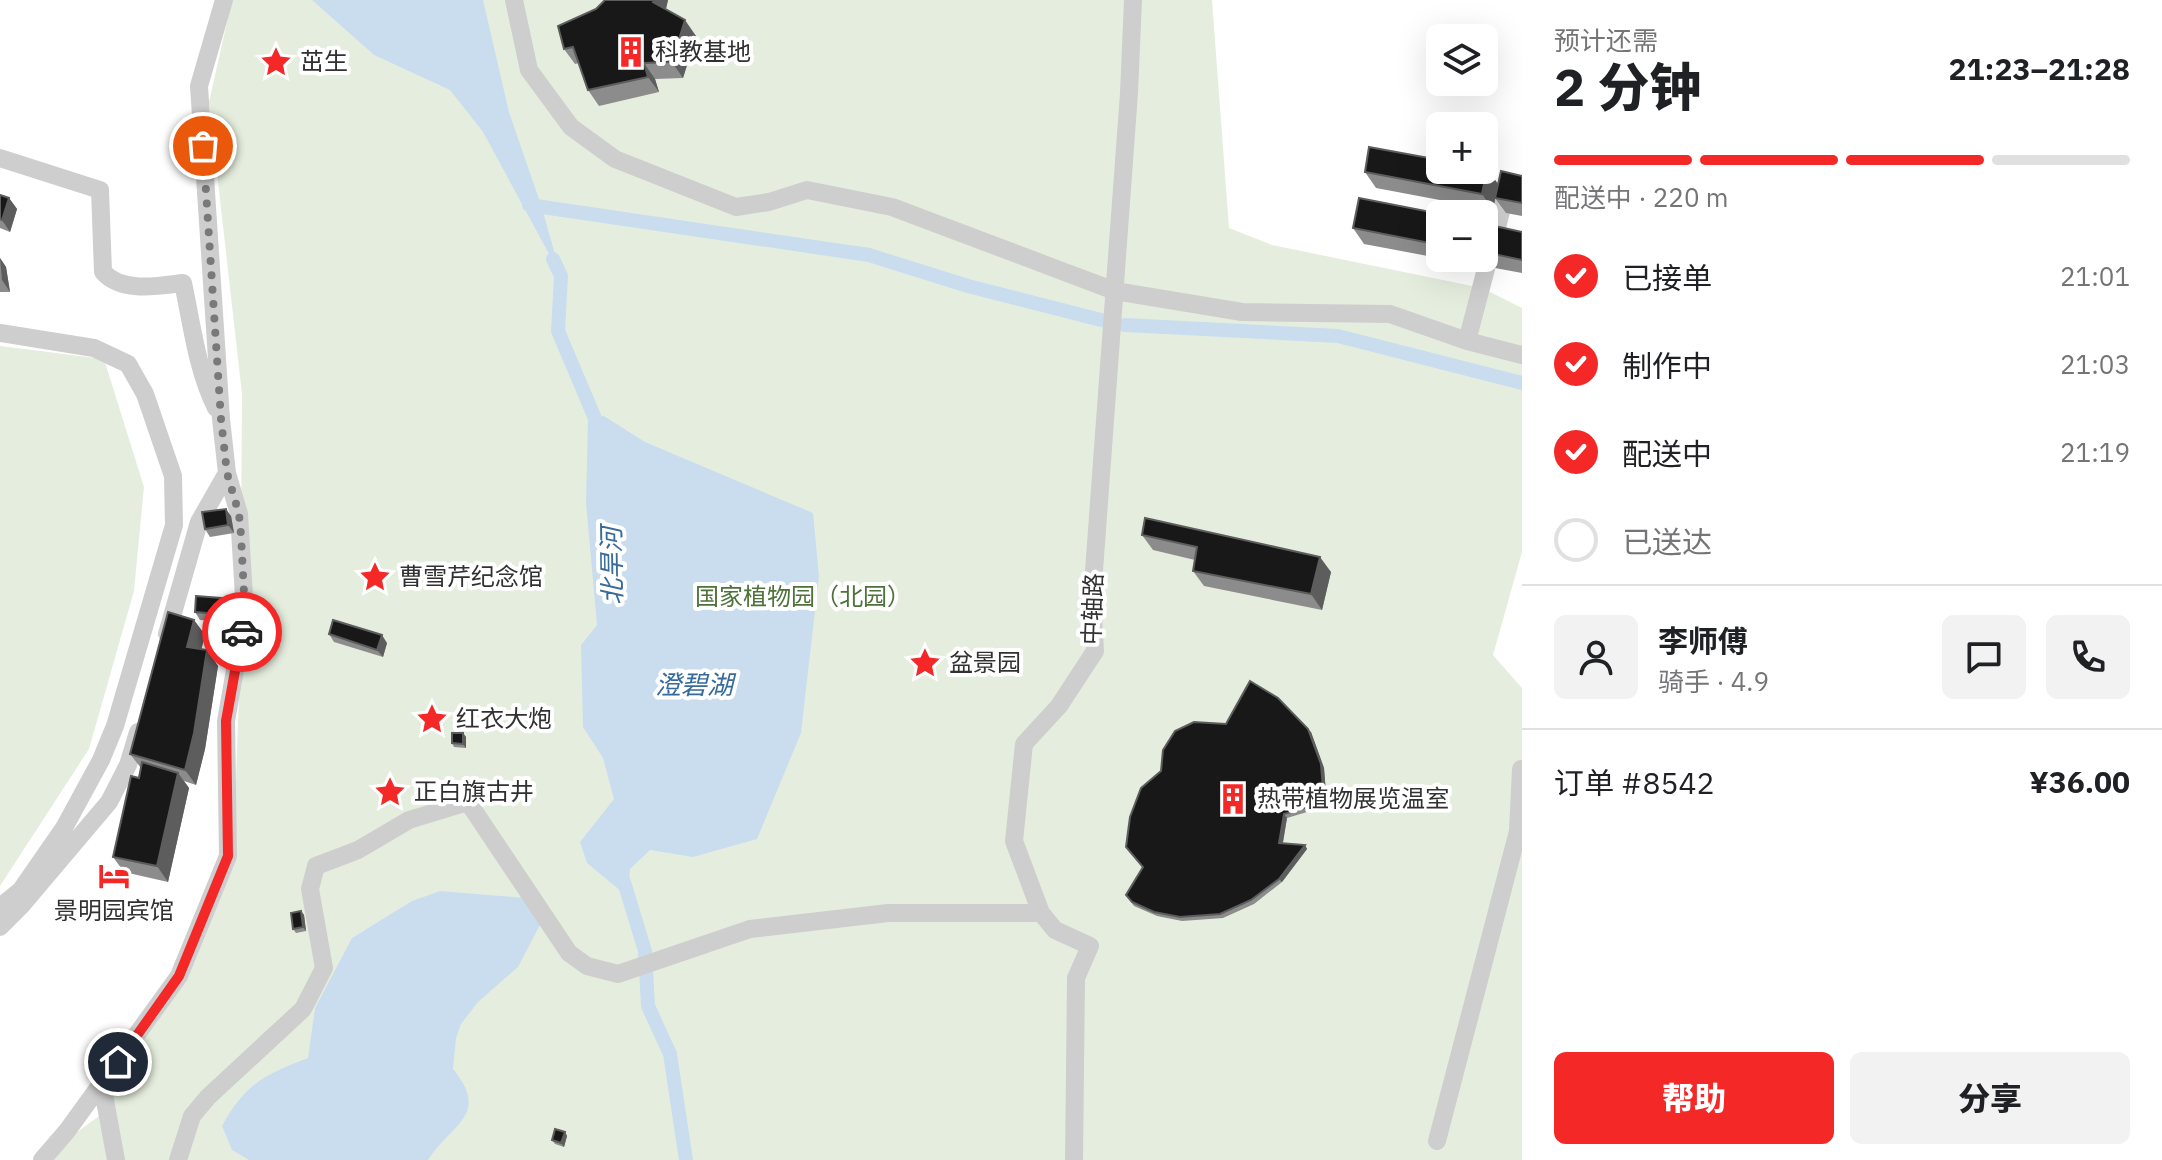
<!DOCTYPE html>
<html lang="zh">
<head>
<meta charset="utf-8">
<style>
  body { margin:0; font-family:"IBM Plex Sans","Noto Sans SC",sans-serif; background:#f2f2f2; color:#202124; height:100vh; display:flex; flex-direction:column; font-size:30px; white-space:nowrap }
  * { box-sizing:border-box; margin:0 }
  p { font-size:26px; color:#757577 }
  .icon { flex:none; width:44px; height:44px; fill:none; stroke:currentColor; stroke-width:2; stroke-linecap:round; stroke-linejoin:round }
  .map { position:relative; flex:1; overflow:hidden }
  .details { display:flex; flex-direction:column; background:#fff; width:640px }
  .details>* { flex:none }
  .fabs { position:absolute; left:1426px; top:24px; display:grid; gap:16px }
  .fabs a { display:grid; place-items:center; width:72px; height:72px; border-radius:12px; background:#fff; box-shadow:0 8px 32px #0002; font-size:40px }
  .pin { position:absolute; display:grid; place-items:center; width:68px; height:68px; color:#fff; margin:-34px; border:4px solid #fff; border-radius:50%; box-shadow:0 2px 8px #0007 }
  .courier { position:absolute; display:grid; place-items:center; width:80px; height:80px; margin:-40px; border:6px solid #f32827; border-radius:50%; background:#fff; color:#222; box-shadow:0 2px 10px #0007 }
  .head em { font-style:normal; font-weight:800 }
  .head div { display:flex; flex-direction:column-reverse }
  .head { display:flex; align-items:center; justify-content:space-between; height:136px; padding:0 32px }
  h1 { font-size:52px; font-weight:800; line-height:60px }
  .bar { display:grid; grid-template-columns:repeat(4,1fr); gap:12px 8px; align-content:center; height:96px; padding:0 32px }
  .bar i { height:10px; border-radius:6px; background:#e0e0e0 }
  .bar .on { background:#f32827 }
  .bar p { grid-column:span 4 }
  .line { display:flex; align-items:center; gap:20px; padding:0 32px; border-top:2px solid #e0e0e0 }
  .line div { flex:1 }
  .round { display:grid; place-items:center; flex:none; width:84px; height:84px; border-radius:12px; background:#f2f2f2 }
  ol { padding:0 32px; list-style:none }
  li { display:flex; align-items:center; gap:24px; height:88px }
  li p { margin-inline-start:auto }
  li .icon { padding:8px; border-radius:50%; background:#f32827; color:#fff; stroke-width:4 }
  li:last-child { color:#757577 }
  li i { width:44px; height:44px; border:4px solid #e0e0e0; border-radius:50% }
  .cta { display:flex; gap:16px; margin-top:auto; padding:16px 32px }
  .cta a { flex:1; height:92px; border-radius:12px; background:#f32827; color:#fff; font-size:32px; font-weight:800; line-height:92px; text-align:center }
  .cta a+a { background:#f2f2f2; color:#202124 }
  main { display:flex; flex:1; min-height:0 }
  .map>svg:first-child { display:block }
  .green { fill:#e5eede }
  .water { fill:#c9ddef }
  .lines { fill:none; stroke-linecap:round; stroke-linejoin:round }
  .canal { stroke:#c9ddef; stroke-width:14 }
  .minor { stroke:#cecece; stroke-width:18 }
  .wall { fill:#8c8c8c }
  .shaded-wall { fill:#5d5d5d }
  .building { fill:#181818; stroke:#5d5d5d; stroke-width:2 }
  .done { stroke:#797979; stroke-width:8; stroke-dasharray:0 14.4 }
  .route { stroke:#f32827; stroke-width:10 }
  .labels { text-anchor:middle; stroke-width:8; stroke-linejoin:round; paint-order:stroke }
  .poi-label { font-size:24px; fill:#313131; stroke:#fff; text-anchor:start }
  .park-label { font-size:24px; fill:#4f713a; stroke:#fff }
  .street-label { font-size:24px; fill:#313131; stroke:#fff }
  .water-label { font-size:26px; font-style:italic; fill:#376c9a; stroke:#fff }
</style>
</head>
<body>
<main>
<div class="map">
<svg width="1522" height="1160" viewBox="0 0 1522 1160">
  <rect width="100%" height="100%" fill="#fff"/>
  <path class="green" d="M232 0H1212L1229 228 1272 245 1482 288 1522 308V552L1493 655 1522 688V1160H39L106 1111 132 1053 233 860 240 670 242 394 209 102Z
    M0 346 104 359 144 487 134 591 89 749 0 886Z"/>
  <path class="water" d="M312 0H483L509 112 542 208 561 276 483 132 450 90 374 55Z
    M604 416 645 442 813 513 819 576 801 733 757 839 693 857 650 850 630 869 628 897 587 863 580 842 614 799 603 758 583 727 581 645 597 625 586 503 588 418Z
    M440 891 525 898 541 923 518 967 478 1002 461 1024 456 1038 453 1069C491 1115 451 1124 428 1160H249L232 1150 222 1126C246 1083 264 1075 308 1058L315 1008 352 938 412 901Z"/>
  <g class="lines">
    <path class="canal" d="M529 205 869 255 968 286 1101 320
      M553 259 561 276 558 331 602 435
      M1125 325 1338 336 1522 383
      M624 882 645 951 648 1006 670 1054 686 1160"/>
    <path class="minor" d="M514 0 529 70 571 127 615 159 736 207 769 202 807 190 892 207 1115 291 1242 312 1390 314 1467 341 1522 355
      M0 158 100 190 103 272C122 293 158 286 183 283 192 325 197 370 216 408
      M0 333 94 348 128 364 145 394 173 476 174 525 115 726 101 760 64 828 21 890 0 907
      M1467 341 1508 185
      M167 634 199 522 227 473
      M0 927 21 906 109 802 128 765 138 732
      M102 1084 116 1160
      M1437 1141 1518 831 1521 769
      M42 1160 67 1131 179 976 228 856 226 721 245 613 239 514 227 473 221 419 199 86 224 0
      M178 1160 192 1116 208 1097 303 1009 324 968 310 889 316 866 358 850 409 820 468 802 569 953 587 966 618 974 750 929 888 913H1041
      M1074 1160 1076 978 1090 946 1055 930 1041 913 1014 841 1024 744 1059 706 1095 651 1092 598 1129 93 1133 0"/>
  </g>
  <path class="wall" d="M668 0 666 9 696 36 683 78 655 79 659 92 599 106 588 90 579 63 575 64 564 49Z
    M1487 169 1498 184 1493 210 1376 188 1365 172Z
    M1522 176V216L1506 213 1495 198Z
    M0 195 9 198 17 209 10 232 0 228Z
    M1440 214V258H1482L1481 266 1364 244 1353 228Z
    M1522 232V273L1495 268 1484 252Z
    M0 258 6 267 10 292H0Z
    M231 516 234 533 210 537 205 529Z
    M1142 535 1331 572 1322 610 1204 586 1193 571 1195 560 1153 550Z
    M234 599 239 607 238 623 200 620 195 612Z
    M194 620 205 635 201 650H207L218 666 205 749 196 785 184 781 189 788 168 882 124 872 113 857 141 768 130 754Z
    M329 634 387 643 383 657 334 642Z
    M1311 732 1324 768 1327 806 1287 818 1283 843 1305 845 1307 849 1282 882 1254 904 1223 918 1182 921 1157 916 1134 906 1126 895Z
    M463 733 466 737V748L454 747 452 743Z
    M301 911 304 915 306 931 296 933 293 929Z
    M565 1132 567 1136 564 1147 555 1144 552 1140Z"/>
  <path class="shaded-wall" d="M654 0H668L664 17 653 2Z
    M685 20 696 36 683 78 672 62Z
    M644 63 655 79 659 92 648 77Z
    M1487 169 1498 184 1493 210 1482 194Z
    M9 198 17 209 10 232 2 220Z
    M0 258 6 267 10 292 2 280Z
    M1475 258H1482L1481 266Z
    M226 509 231 516 234 533 228 525Z
    M1320 557 1331 572 1322 610 1311 594Z
    M234 599 239 607 238 623 233 615Z
    M194 620 205 635 198 663 187 647Z
    M382 635 387 643 383 657 377 650Z
    M207 650 218 666 205 749 196 785 185 770Z
    M1308 729 1311 732 1324 768 1327 806 1324 802Z
    M463 733 466 737V748L463 744Z
    M178 773 189 788 168 882 157 866Z
    M1284 814 1287 818 1282 847 1279 843Z
    M1305 845 1307 849 1282 882 1279 879Z
    M301 911 304 915 306 931 303 927Z
    M565 1132 567 1136 564 1147 561 1143Z"/>
  <path class="building" d="M605 0H654L653 2 685 20 672 62 644 63 648 77 588 90 573 47 564 49 558 26 596 9Z
    M1369 147 1440 160V170H1484V168L1487 169 1482 194 1365 172Z
    M1501 171 1522 176V203L1495 198Z
    M0 195 9 198 2 220 0 219Z
    M1359 198 1441 214 1440 245 1353 228Z
    M1490 225 1522 232V260L1484 252Z
    M226 509 228 525 205 529 202 512Z
    M1145 518 1320 557 1311 594 1193 571 1197 547 1142 535Z
    M196 596 234 599 233 615 195 612Z
    M168 612 194 620 187 647 207 650 194 733 185 770 130 754Z
    M333 620 382 635 377 650 329 634Z
    M1250 681 1278 698 1308 729 1321 764 1324 802 1284 814 1279 843 1305 845 1279 879 1251 900 1220 914 1180 917 1154 912 1132 902 1126 895 1143 867 1126 847 1130 817 1141 788 1161 771 1163 750 1175 731 1194 722 1226 724Z
    M452 733H463V744L452 743Z
    M142 762 178 773 157 866 113 857 131 776 139 778Z
    M301 911 303 927 293 929 291 913Z
    M555 1129 565 1132 561 1143 552 1140Z"/>
  <g class="lines">
    <path class="done" d="M203 146 221 419 227 473 239 514 241 535 245 613 242 632"/>
    <path class="route" d="M118 1062 179 976 228 856 226 721 242 632"/>
  </g>
  <defs>
    <symbol id="building-bare" viewBox="-9 -9 18 18"><path d="M-4-6H4V6H1V3H-1V6H-4ZM-2.5-4.3h1.7v1.8h-1.7ZM.8-4.3h1.7v1.8H.8ZM-2.5-1h1.7V.8h-1.7ZM.8-1h1.7V.8H.8Z" fill="#f32827" stroke="#fff" stroke-width="2.5" paint-order="stroke"/></symbol>
    <symbol id="sight-bare" viewBox="-9 -9 18 18"><path d="M0-6L1.8-2.2L6-1.7L2.9 1.2L3.7 5.4L0 3.3L-3.7 5.4L-2.9 1.2L-6-1.7L-1.8-2.2Z" fill="#f32827" stroke="#fff" stroke-width="2.5" paint-order="stroke"/></symbol>
    <symbol id="hotel-bare" viewBox="-9 -9 18 18"><path d="M-6-4.5h1.5V1H6V5H4.5V3h-9V5H-6ZM-4 0a1.8 1.8 0 1 1 3.6 0ZM.5 0V-2.5h3Q6-2.5 6 0Z" fill="#f32827" stroke="#fff" stroke-width="2.5" paint-order="stroke"/></symbol>
  </defs>
  <g fill-rule="evenodd">
    <use href="#building-bare" x="609" y="30" width="44" height="44"/>
    <use href="#sight-bare" x="254" y="40" width="44" height="44"/>
    <use href="#sight-bare" x="353" y="555" width="44" height="44"/>
    <use href="#sight-bare" x="903" y="641" width="44" height="44"/>
    <use href="#sight-bare" x="410" y="697" width="44" height="44"/>
    <use href="#sight-bare" x="368" y="770" width="44" height="44"/>
    <use href="#building-bare" x="1211" y="777" width="44" height="44"/>
    <use href="#hotel-bare" x="92" y="854" width="44" height="44"/>
  </g>
  <g class="labels">
    <g class="poi-label">
      <text x="655" y="60">科教基地</text>
      <text x="300" y="70">茁生</text>
      <text x="399" y="585">曹雪芹纪念馆</text>
      <text x="949" y="671">盆景园</text>
      <text x="456" y="727">红衣大炮</text>
      <text x="414" y="800">正白旗古井</text>
      <text x="1257" y="807">热带植物展览温室</text>
      <text x="114" y="919" text-anchor="middle">景明园宾馆</text>
    </g>
    <g class="park-label">
      <text x="803" y="605">国家植物园（北园）</text>
    </g>
    <g class="street-label">
      <text transform="translate(1093 609) rotate(-88)" y="8">中轴路</text>
    </g>
    <g class="water-label">
      <text transform="translate(612 566) rotate(-91)" y="9">北旱河</text>
      <text x="694" y="694">澄碧湖</text>
    </g>
  </g>
</svg>
<div class="fabs">
<a><svg class="icon" aria-label="layers" viewBox="0 0 24 24"><path d="M12 4l9 5-9 5-9-5zM3 14l9 5 9-5"/></svg></a>
<a>+</a>
<a>−</a>
</div>
<div class="pin" style="left:203px;top:146px;background:#ea580c"><svg class="icon" aria-label="bag" viewBox="0 0 24 24"><path d="M5 8h14l-1 12H6zM9 8a3 3 0 0 1 6 0"/></svg></div>
<div class="pin" style="left:118px;top:1062px;background:#1f2937"><svg class="icon" aria-label="home" viewBox="0 0 24 24"><path d="M3 11l9-7 9 7M6 9v11h12V9"/></svg></div>
<div class="courier" style="left:242px;top:632px"><svg class="icon" aria-label="car" viewBox="0 0 24 24"><path d="M5 17H2v-5l4-1 3-4h7l3 4 3 1v5h-3M9 17h6M6 11h13"/><circle cx="7" cy="17" r="2"/><circle cx="17" cy="17" r="2"/></svg></div>
</div>
<section class="details">
<div class="head"><div><h1>2 分钟</h1><p>预计还需</p></div><em>21:23–21:28</em></div>
<div class="bar"><i class="on"></i><i class="on"></i><i class="on"></i><i></i><p>配送中 · 220 m</p></div>
<ol>
<li><svg class="icon" aria-label="check" viewBox="0 0 24 24"><path d="M5 12l5 5 9-10"/></svg>已接单<p>21:01</p></li>
<li><svg class="icon" aria-label="check" viewBox="0 0 24 24"><path d="M5 12l5 5 9-10"/></svg>制作中<p>21:03</p></li>
<li><svg class="icon" aria-label="check" viewBox="0 0 24 24"><path d="M5 12l5 5 9-10"/></svg>配送中<p>21:19</p></li>
<li><i></i>已送达</li>
</ol>
<div class="line" style="height:144px"><a class="round"><svg class="icon" aria-label="person" viewBox="0 0 24 24"><circle cx="12" cy="8" r="4"/><path d="M4 21q1-7 8-7t8 7"/></svg></a><div><b>李师傅</b><p>骑手 · 4.9</p></div><a class="round"><svg class="icon" aria-label="chat" viewBox="0 0 24 24"><path d="M4 5h16v11H9l-5 4z"/></svg></a><a class="round"><svg class="icon" aria-label="phone" viewBox="0 0 24 24"><path d="M5 4h4l2 5-3 2q2 4 5 5l2-3 5 2v4C11 20 4 13 5 4z"/></svg></a></div>
<div class="line" style="height:104px"><div>订单 #8542</div><b>¥36.00</b></div>
<div class="cta"><a>帮助</a><a>分享</a></div>
</section>
</main>
</body>
</html>
